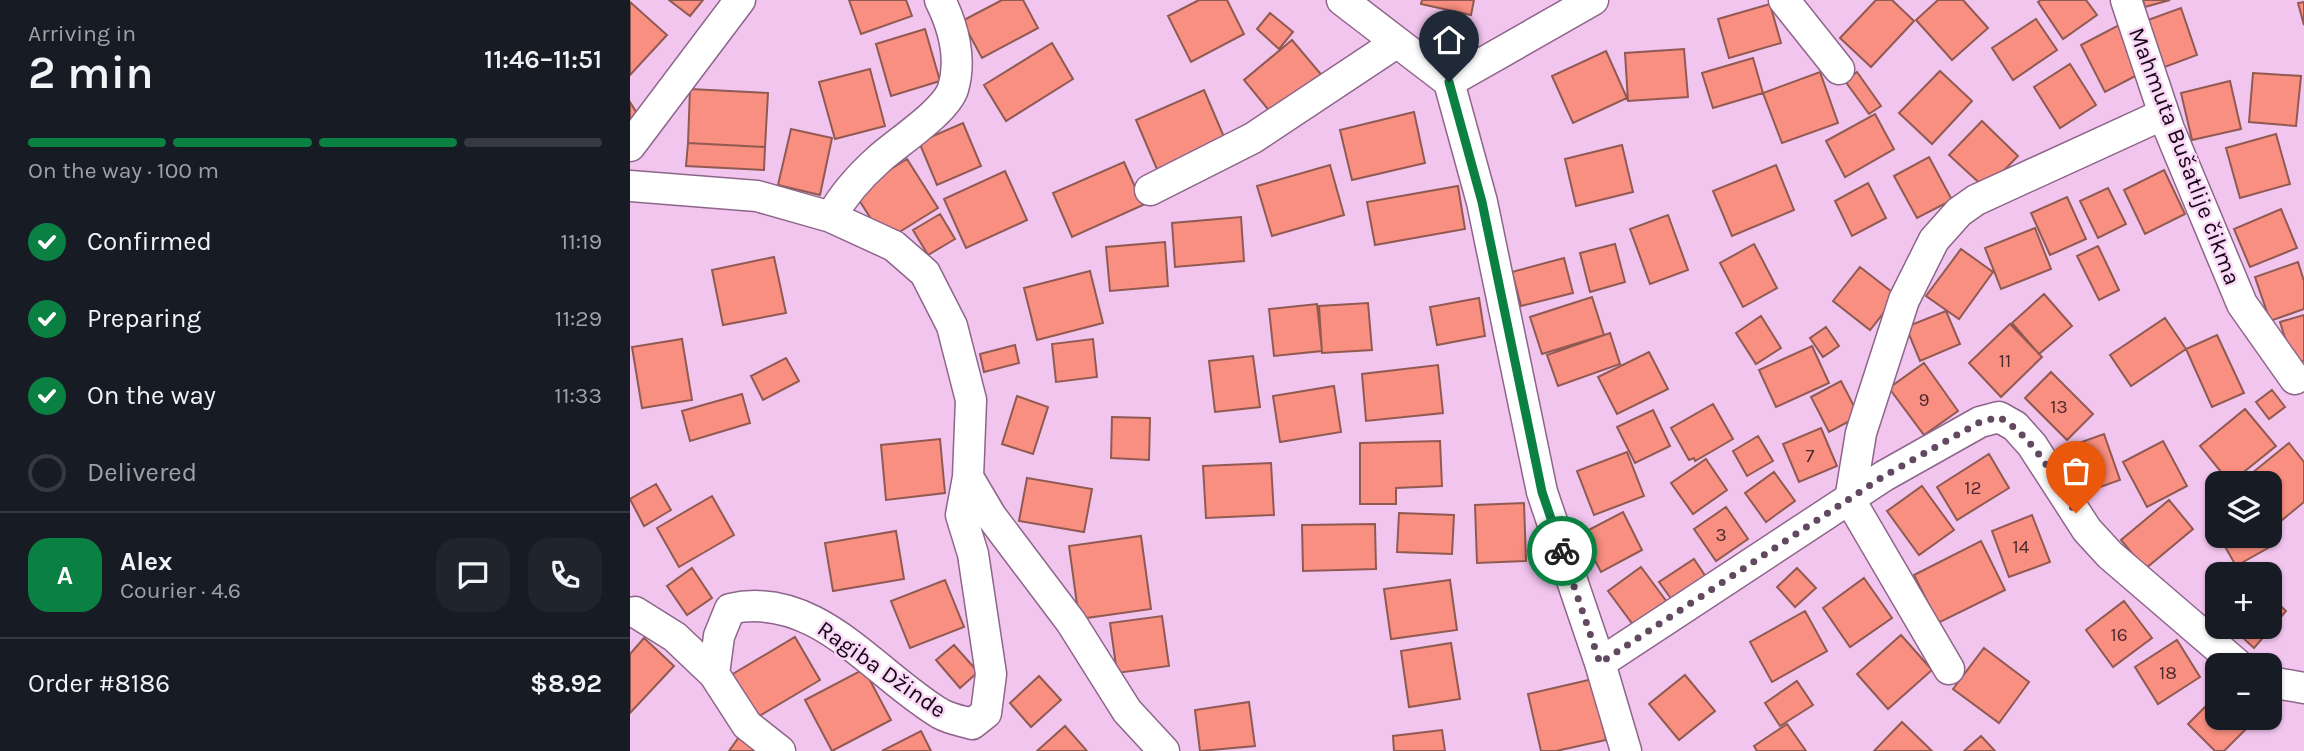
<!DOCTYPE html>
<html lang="en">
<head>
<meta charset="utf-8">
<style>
  body { margin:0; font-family:Karla,sans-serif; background:#20242c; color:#f1f3f6; height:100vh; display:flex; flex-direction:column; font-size:26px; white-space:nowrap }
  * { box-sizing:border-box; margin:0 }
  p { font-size:23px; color:#9ea1a6 }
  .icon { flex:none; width:38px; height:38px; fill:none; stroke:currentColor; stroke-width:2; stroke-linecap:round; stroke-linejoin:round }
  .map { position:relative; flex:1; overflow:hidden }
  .panel { display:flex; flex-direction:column; background:#171b24; width:630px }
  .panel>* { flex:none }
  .fabs { position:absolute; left:1575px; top:471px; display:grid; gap:14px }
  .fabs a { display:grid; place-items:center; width:77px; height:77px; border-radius:14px; background:#171b24; box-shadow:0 2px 5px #0004; font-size:35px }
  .pin { position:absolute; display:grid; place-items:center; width:60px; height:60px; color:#fff; margin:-72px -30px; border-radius:50% 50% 50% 0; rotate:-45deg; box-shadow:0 0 7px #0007 }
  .pin .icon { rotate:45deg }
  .courier { position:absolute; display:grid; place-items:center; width:70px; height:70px; margin:-35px; border:5px solid #0b8043; border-radius:50%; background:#fff; color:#222; box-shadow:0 2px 9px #0007 }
  .summary em { font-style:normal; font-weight:600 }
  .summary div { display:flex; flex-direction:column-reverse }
  .summary { display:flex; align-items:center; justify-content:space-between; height:119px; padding:0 28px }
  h1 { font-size:46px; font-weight:600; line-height:52px }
  .bar { display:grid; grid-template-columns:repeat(4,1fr); gap:10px 7px; align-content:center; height:84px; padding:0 28px }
  .bar i { height:9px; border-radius:5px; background:#363941 }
  .bar .on { background:#0b8043 }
  .bar p { grid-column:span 4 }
  .line { display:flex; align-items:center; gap:18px; padding:0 28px; border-top:2px solid #363941 }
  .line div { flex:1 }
  .round { display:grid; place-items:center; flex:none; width:74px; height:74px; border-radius:21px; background:#20242c }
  ol { padding:0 28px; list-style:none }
  li { display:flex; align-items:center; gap:21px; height:77px }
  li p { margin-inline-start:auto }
  li .icon { padding:7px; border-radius:50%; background:#0b8043; color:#fff; stroke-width:4 }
  li:last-child { color:#9ea1a6 }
  li i { width:38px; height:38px; border:4px solid #363941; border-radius:50% }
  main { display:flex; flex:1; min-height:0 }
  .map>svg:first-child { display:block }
  .building { fill:#f98f81; stroke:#905a52; stroke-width:2 }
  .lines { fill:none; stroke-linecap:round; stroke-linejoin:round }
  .minor-casing { stroke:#8d658a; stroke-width:33 }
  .minor { stroke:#fff; stroke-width:30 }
  .done { stroke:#624961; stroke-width:7; stroke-dasharray:0 12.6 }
  .route { stroke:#0b8043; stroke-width:9 }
  .labels { text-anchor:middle; stroke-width:5; stroke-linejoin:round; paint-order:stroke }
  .number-label { font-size:19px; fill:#4d282f }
  .street-label { font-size:23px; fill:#140614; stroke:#fad6f7 }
</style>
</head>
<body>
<main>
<section class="panel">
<div class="summary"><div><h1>2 min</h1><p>Arriving in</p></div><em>11:46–11:51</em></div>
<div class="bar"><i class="on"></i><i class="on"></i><i class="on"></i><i></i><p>On the way · 100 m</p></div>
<ol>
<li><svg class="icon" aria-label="check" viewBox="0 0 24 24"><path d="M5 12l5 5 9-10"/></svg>Confirmed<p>11:19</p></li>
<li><svg class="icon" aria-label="check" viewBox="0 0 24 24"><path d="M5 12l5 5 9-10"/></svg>Preparing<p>11:29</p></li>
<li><svg class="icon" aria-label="check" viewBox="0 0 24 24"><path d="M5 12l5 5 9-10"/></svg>On the way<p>11:33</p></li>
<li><i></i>Delivered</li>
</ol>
<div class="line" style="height:126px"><b class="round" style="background:#0b8043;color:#fff">A</b><div><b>Alex</b><p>Courier · 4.6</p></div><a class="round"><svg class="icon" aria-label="chat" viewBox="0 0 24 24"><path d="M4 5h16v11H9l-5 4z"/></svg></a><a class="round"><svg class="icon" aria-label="phone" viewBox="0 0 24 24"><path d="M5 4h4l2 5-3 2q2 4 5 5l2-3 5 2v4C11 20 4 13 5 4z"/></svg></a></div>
<div class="line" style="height:91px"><div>Order #8186</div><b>$8.92</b></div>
</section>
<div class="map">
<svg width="1674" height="751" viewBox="0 0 1674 751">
  <rect width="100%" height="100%" fill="#f2c5ef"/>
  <path class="building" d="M39 0H73L60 16Z
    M219 0H276L282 16 231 34Z
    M372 0H393L408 28 352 58 332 21Z
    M569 0H597L614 34 561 62 538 16Z
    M792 0H844L841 15 791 4Z
    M1246 0H1262L1284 21 1241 67 1210 38Z
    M1308 0H1333L1358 28 1322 60 1286 20Z
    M1411 0H1456L1467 15 1433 39 1408 2Z
    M1513 0H1540L1515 7Z
    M0 2 37 35 0 75Z
    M1674 2V25L1668 3Z
    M1140 4 1151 43 1099 58 1088 19Z
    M1551 8 1567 55 1532 68 1515 21Z
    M640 13 663 32 649 49 627 29Z
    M1406 19 1427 50 1383 80 1362 48Z
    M1489 25 1513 72 1475 92 1451 45Z
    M295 29 310 81 261 96 246 44Z
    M662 40 695 79 646 119 614 80Z
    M422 43 443 79 376 121 354 85Z
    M1054 49 1058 97 998 101 995 53Z
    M976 51 997 98 943 123 922 76Z
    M1123 58 1133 93 1083 108 1072 73Z
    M1440 64 1466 105 1430 128 1404 87Z
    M240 69 255 126 205 139 189 82Z
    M1310 71 1342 101 1302 144 1269 113Z
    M1190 72 1208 123 1152 143 1133 93Z
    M1227 72 1251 106 1239 114 1215 81Z
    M1623 73 1671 76 1666 126 1619 122Z
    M1600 81 1611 129 1562 140 1551 93Z
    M60 89 138 93 135 147 58 143Z
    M574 90 597 144 529 174 506 120Z
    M0 102 10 118 0 124Z
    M784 112 795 163 722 180 710 130Z
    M1245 114 1264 149 1215 177 1196 141Z
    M1352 121 1388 156 1356 189 1319 155Z
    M333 123 351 166 307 185 289 142Z
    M161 129 202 138 190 195 148 185Z
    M1646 134 1660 184 1610 198 1596 148Z
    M58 143 135 147 134 170 56 166Z
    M992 145 1003 192 946 206 935 159Z
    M1299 157 1322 200 1287 218 1264 176Z
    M277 159 308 208 255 241 224 192Z
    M494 162 513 205 442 237 423 193Z
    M700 165 714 215 642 236 627 186Z
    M1146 165 1164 210 1102 236 1083 191Z
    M1534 170 1555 214 1515 234 1494 190Z
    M375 171 397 220 336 248 314 199Z
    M1238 183 1256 218 1222 236 1205 201Z
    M828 186 835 229 745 245 737 202Z
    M1478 188 1496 224 1468 238 1450 201Z
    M1437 197 1456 239 1420 255 1401 213Z
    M1651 209 1667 248 1620 267 1604 229Z
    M310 214 325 239 298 255 283 230Z
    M1038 215 1058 270 1020 284 1000 229Z
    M611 217 614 261 545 267 542 223Z
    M1405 228 1421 269 1371 289 1355 248Z
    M535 242 538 286 480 291 476 247Z
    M985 244 995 282 960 292 950 253Z
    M1124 244 1147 288 1113 307 1090 263Z
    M1468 246 1489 290 1469 300 1447 256Z
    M1331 249 1363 272 1329 319 1296 296Z
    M144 257 156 313 93 325 82 270Z
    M934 258 943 293 891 306 882 272Z
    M1668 262 1674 281V309L1640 321 1625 277Z
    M1230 267 1267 296 1240 330 1203 301Z
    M460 271 473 323 407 340 394 288Z
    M1414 294 1442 326 1409 354 1382 323Z
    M962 297 974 335 912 354 900 317Z
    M849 298 855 336 807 345 800 307Z
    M738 303 742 350 692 353 689 306Z
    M687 304 692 351 644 356 639 309Z
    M1316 311 1330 344 1290 361 1276 327Z
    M1674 315V361L1663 364 1650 322Z
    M1131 316 1151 348 1126 364 1106 333Z
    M1535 318 1556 349 1501 386 1480 355Z
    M1380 324 1412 357 1371 397 1339 363Z
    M1196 327 1209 346 1193 357 1180 338Z
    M980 333 990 364 928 386 917 355Z
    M1587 335 1614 393 1582 407 1556 349Z
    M52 339 62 400 12 408 2 347Z
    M463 339 467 377 426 382 422 344Z
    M385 345 389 363 354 372 350 354Z
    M1182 346 1199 383 1146 407 1129 370Z
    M1019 352 1038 389 987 414 968 377Z
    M623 356 630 407 585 412 579 361Z
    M156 358 169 381 133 400 121 376Z
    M1294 363 1328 411 1294 435 1259 388Z
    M808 365 813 413 736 421 732 374Z
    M1421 372 1463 414 1437 440 1395 398Z
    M1211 381 1229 416 1199 432 1181 397Z
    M704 386 711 432 650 442 643 396Z
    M1642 390 1655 407 1639 419 1626 402Z
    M112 394 120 423 60 441 52 411Z
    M387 396 418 407 403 454 372 444Z
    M1083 404 1103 439 1065 461 1064 458 1059 460 1041 428Z
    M1615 409 1646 446 1600 483 1570 446Z
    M1023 410 1040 446 1005 463 987 427Z
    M482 417 520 418 519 460 481 458Z
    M1191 428 1207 466 1169 482 1153 444Z
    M1474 434 1490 480 1448 495 1432 449Z
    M1128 436 1143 461 1117 476 1103 451Z
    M310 439 315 493 256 500 251 445Z
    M810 441 812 486 766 488V504H730V443Z
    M1533 441 1557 486 1517 507 1493 462Z
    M1659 443 1674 462V502L1646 525 1640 517V483L1611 482Z
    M997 452 1014 496 964 515 947 471Z
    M1359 454 1379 488 1327 520 1307 487Z
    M1076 459 1097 490 1063 514 1041 483Z
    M641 463 644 515 576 518 573 466Z
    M1144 472 1165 501 1136 522 1115 493Z
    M397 478 462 489 454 532 389 521Z
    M26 484 41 510 14 526 0 499Z
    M1292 486 1324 530 1289 555 1257 511Z
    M82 496 104 535 49 567 27 528Z
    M1539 500 1563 529 1515 569 1491 540Z
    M894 503 896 561 847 563 845 505Z
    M1096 507 1118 539 1086 561 1064 529Z
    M993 512 1012 550 971 572 951 534Z
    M769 513 824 515 822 554 767 552Z
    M1402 515 1420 562 1379 577 1362 531Z
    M745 524 746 569 673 571 672 525Z
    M266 531 274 579 203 591 195 543Z
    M1640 535 1645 544 1606 566 1589 536Z
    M511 536 521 609 449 619 439 546Z
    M1351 541 1375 590 1308 623 1284 575Z
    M1064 559 1076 577 1042 600 1029 582Z
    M1011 567 1037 602 1004 626 978 591Z
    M62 568 82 598 57 615 37 586Z
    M1167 568 1186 588 1165 607 1147 587Z
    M1234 578 1262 618 1220 647 1193 608Z
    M315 580 334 627 280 648 261 601Z
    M820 580 827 630 761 639 754 589Z
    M1640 596 1656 611 1624 648 1600 626H1640Z
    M1494 601 1522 638 1483 667 1456 630Z
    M1175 611 1197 651 1142 682 1120 642Z
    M532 616 539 666 487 673 480 623Z
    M1271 635 1302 670 1258 709 1227 674Z
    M165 637 190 680 126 718 101 675Z
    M14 638 44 666 0 713V654Z
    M1547 640 1570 677 1528 704 1505 667Z
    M821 643 830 699 779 707 771 651Z
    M324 645 348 672 330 688 306 660Z
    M1354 648 1399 682 1369 723 1323 689Z
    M234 669 261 720 202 751 175 700Z
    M1055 675 1085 711 1049 740 1019 704Z
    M409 676 431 700 401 727 380 703Z
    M963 679 976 740 926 751H911L898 694Z
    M1167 681 1183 705 1150 726 1135 703Z
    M1587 695V718H1627L1594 751H1585L1558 724Z
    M619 702 625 746 570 751 565 710Z
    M1272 722 1302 751H1244Z
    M1157 724 1176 751H1127L1124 746Z
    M435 726 457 751H407Z
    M812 730 815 751H764L763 736Z
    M291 731 301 751H252Z
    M1351 736 1365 751H1334Z
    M109 737 129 751H99Z"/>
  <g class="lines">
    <defs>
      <path id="minor" d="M712 0 819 82 852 202 912 492 970 663 996 751
        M1154 0 1209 69
        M1496 0 1539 129 1612 304 1665 379
        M819 82 963 0
        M0 146 110 0
        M0 186 127 196 201 217 264 246 295 273 322 326 341 400 338 477 361 516 441 622 497 711 534 751
        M520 190 623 138 766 43
        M201 217C213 195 230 176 249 159 268 142 315 112 323 89 332 59 323 26 310 0
        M5 612 45 637 84 674 117 725 150 751
        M970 663 1254 476 1350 422 1369 417 1385 426 1402 445 1457 530 1480 555 1608 665
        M1319 669 1220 500 1231 433 1274 300 1304 240 1329 212 1346 200 1534 114
        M84 674 89 636 100 609C186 589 245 675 311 714 320 719 332 721 342 724L356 713 361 674 343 554 331 515 338 477
        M1640 682 1674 688"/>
    </defs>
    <use href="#minor" class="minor-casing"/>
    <use href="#minor" class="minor"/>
  </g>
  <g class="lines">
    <path class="done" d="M932 551 970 663 1254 476 1350 422 1369 417C1405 438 1425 479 1446 513"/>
    <path class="route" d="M819 82 852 202 912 492 932 551"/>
  </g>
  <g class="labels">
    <g class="number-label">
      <text x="1375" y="367">11</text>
      <text x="1294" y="406">9</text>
      <text x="1429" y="413">13</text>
      <text x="1180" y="462">7</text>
      <text x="1343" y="494">12</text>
      <text x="1091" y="541">3</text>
      <text x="1391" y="553">14</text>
      <text x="1489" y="641">16</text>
      <text x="1538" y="679">18</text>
    </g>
    <g class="street-label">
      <text transform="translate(1555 156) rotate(69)" y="8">Mahmuta Bušatlije čikma</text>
      <text transform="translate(252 669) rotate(35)" y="8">Ragiba Džinde</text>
    </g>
  </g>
</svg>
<div class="fabs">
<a><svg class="icon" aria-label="layers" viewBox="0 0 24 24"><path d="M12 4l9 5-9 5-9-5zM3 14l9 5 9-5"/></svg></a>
<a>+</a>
<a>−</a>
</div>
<div class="pin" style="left:1446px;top:513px;background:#ea580c"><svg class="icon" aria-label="bag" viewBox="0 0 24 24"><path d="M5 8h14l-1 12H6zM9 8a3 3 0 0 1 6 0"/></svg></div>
<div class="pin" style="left:819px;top:82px;background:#1f2937"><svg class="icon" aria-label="home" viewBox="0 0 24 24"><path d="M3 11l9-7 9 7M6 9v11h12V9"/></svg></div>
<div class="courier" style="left:932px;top:551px"><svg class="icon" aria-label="bike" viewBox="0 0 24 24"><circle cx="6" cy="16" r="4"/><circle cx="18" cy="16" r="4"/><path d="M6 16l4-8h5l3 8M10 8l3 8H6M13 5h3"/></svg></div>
</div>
</main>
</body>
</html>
